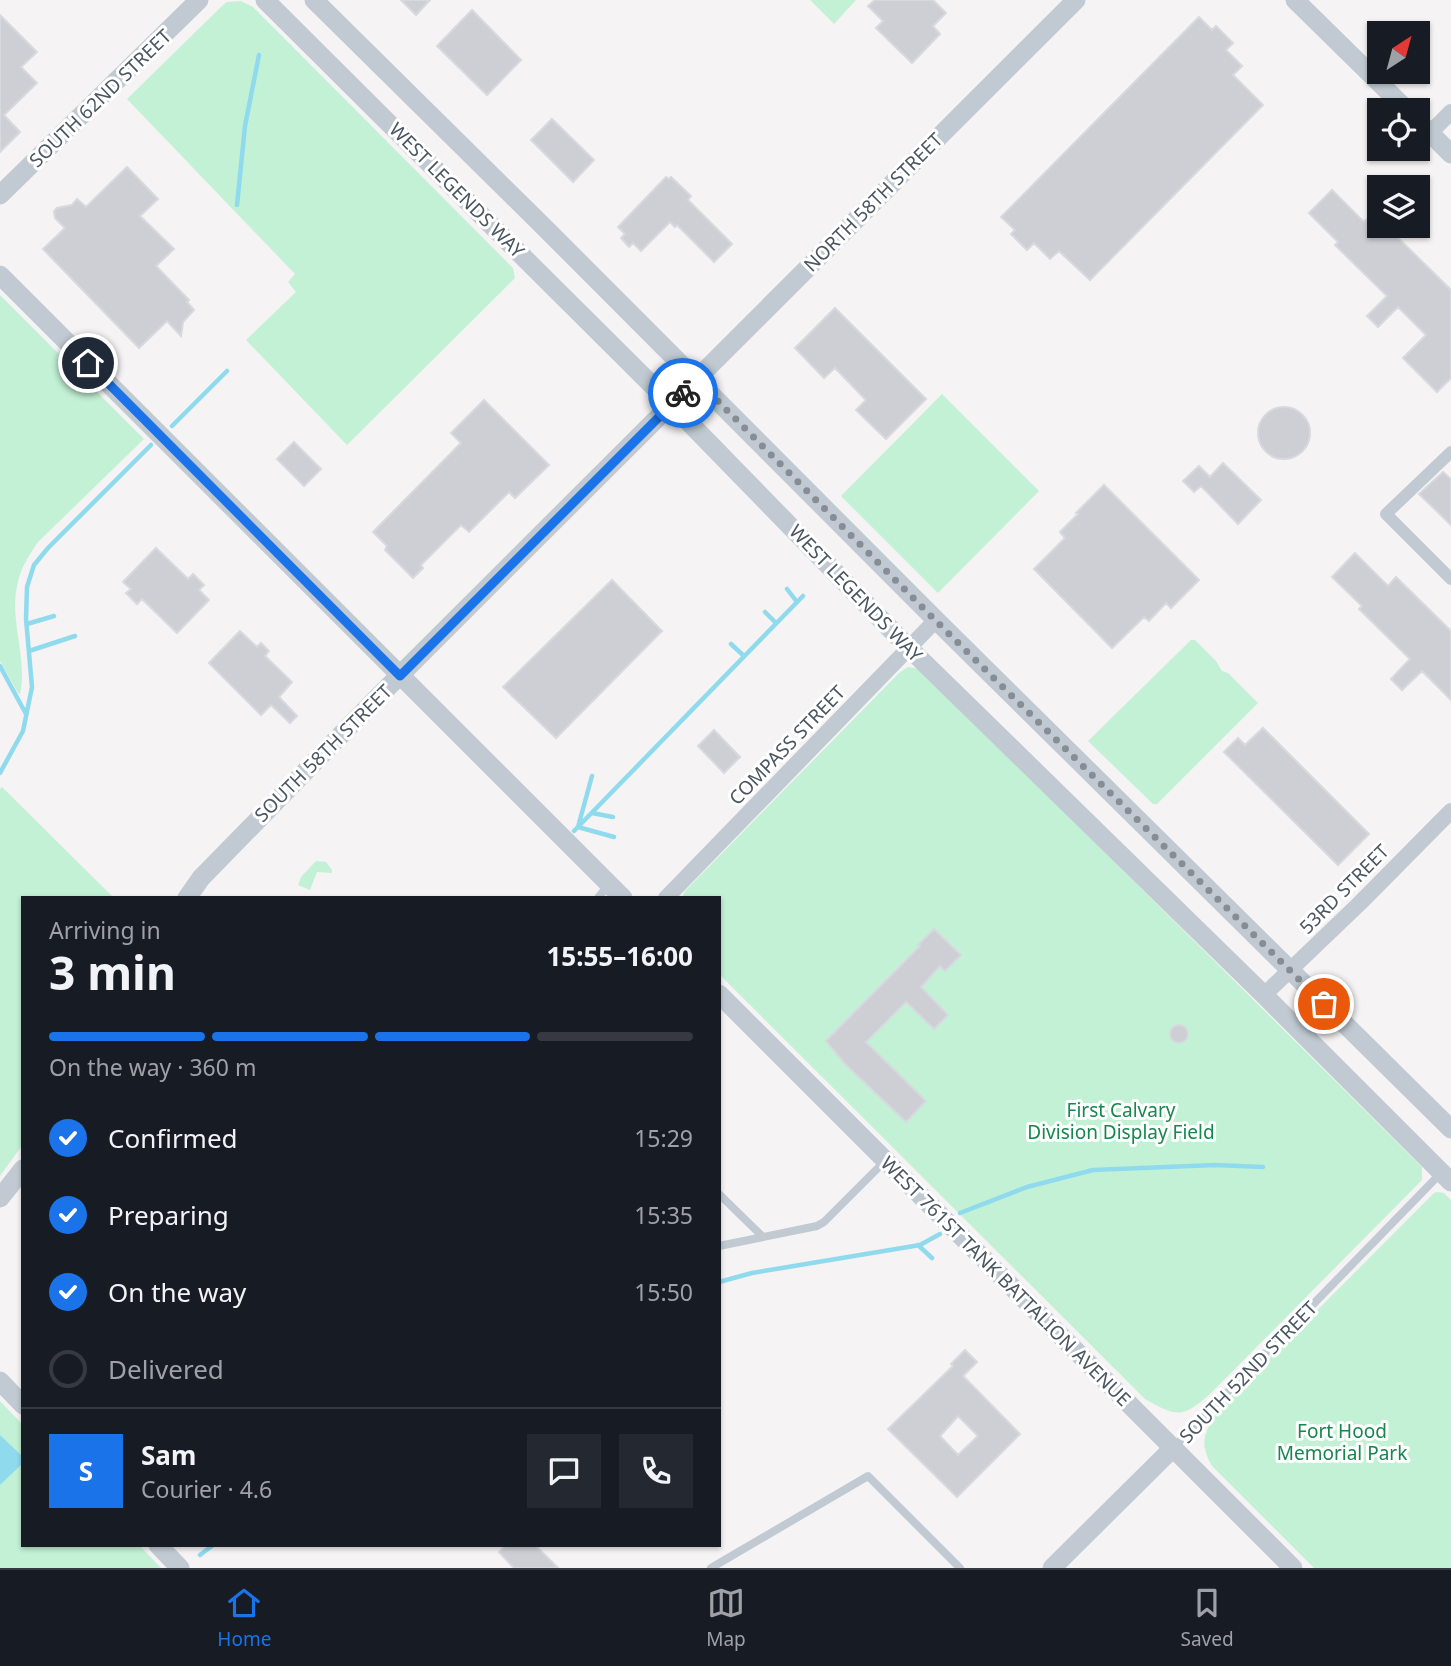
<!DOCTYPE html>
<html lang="en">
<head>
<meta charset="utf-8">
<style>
  body { margin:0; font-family:"Noto Sans",sans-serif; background:#242831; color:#f1f3f6; height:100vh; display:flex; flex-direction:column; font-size:26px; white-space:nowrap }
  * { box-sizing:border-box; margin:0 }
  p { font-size:23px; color:#9ea1a6 }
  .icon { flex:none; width:38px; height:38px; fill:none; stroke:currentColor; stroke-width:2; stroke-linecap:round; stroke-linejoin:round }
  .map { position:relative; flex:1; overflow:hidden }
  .sheet { position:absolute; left:21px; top:896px; width:700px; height:651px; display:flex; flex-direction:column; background:#171b24; border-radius:0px; box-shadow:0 2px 5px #0004 }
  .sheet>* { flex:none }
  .needle { width:46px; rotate:36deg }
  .buttons { position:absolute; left:1367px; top:21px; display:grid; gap:14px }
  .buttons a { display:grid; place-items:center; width:63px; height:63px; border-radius:0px; background:#171b24; box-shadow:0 2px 5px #0004; font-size:35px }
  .pin { position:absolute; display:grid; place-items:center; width:60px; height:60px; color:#fff; margin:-30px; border:4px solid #fff; border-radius:50%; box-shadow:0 2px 7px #0007 }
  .courier { position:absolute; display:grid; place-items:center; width:70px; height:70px; margin:-35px; border:5px solid #1a73e8; border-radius:50%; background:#fff; color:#222; box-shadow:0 2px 9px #0007 }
  .summary em { font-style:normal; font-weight:700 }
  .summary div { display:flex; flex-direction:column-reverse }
  .summary { display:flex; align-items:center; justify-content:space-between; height:119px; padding:0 28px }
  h1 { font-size:46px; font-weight:700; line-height:52px }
  .bar { display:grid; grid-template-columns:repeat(4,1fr); gap:10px 7px; align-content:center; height:84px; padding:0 28px }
  .bar i { height:9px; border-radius:5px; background:#363941 }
  .bar .on { background:#1a73e8 }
  .bar p { grid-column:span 4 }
  .line { display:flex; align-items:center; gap:18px; padding:0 28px; border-top:2px solid #363941 }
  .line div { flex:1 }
  .round { display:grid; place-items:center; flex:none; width:74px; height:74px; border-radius:0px; background:#242831 }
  ol { padding:0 28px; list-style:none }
  li { display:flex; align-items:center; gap:21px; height:77px }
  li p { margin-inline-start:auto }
  li .icon { padding:7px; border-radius:50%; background:#1a73e8; color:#fff; stroke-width:4 }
  li:last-child { color:#9ea1a6 }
  li i { width:38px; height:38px; border:4px solid #363941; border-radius:50% }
  .tab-bar { display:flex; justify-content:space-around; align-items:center; height:98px; border-top:2px solid #363941; background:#171b24; font-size:19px; color:#9ea1a6 }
  .tab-bar a { display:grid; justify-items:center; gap:4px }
  .tab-bar .on { color:#1a73e8 }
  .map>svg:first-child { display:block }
  .green { fill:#c3f1d5 }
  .water { fill:#90daee }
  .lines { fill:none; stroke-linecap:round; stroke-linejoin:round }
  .stream { stroke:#90daee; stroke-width:4.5 }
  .building { fill:#cdcfd5; stroke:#d7d9de; stroke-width:2; fill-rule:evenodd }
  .service { stroke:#c1cad2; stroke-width:8 }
  .pedestrian { stroke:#c1cad2; stroke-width:12 }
  .minor { stroke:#c1cad2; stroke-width:16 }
  .tertiary { stroke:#c1cad2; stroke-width:19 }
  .done { stroke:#868d94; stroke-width:7; stroke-dasharray:0 12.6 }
  .route { stroke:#1a73e8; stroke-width:9 }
  .labels { text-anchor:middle; stroke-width:6; stroke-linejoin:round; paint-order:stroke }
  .street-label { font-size:19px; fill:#4a5661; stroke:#fff }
  .park-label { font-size:19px; fill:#17864f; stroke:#fff }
</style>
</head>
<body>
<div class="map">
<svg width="1451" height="1568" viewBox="0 0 1451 1568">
  <rect width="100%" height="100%" fill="#f5f3f3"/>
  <path class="green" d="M810 0H856L834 24Z
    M241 1 253 7 513 268 515 278 347 445 246 340 296 292 288 282 295 274 127 99 222 6 227 2Z
    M0 295 144 439 38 542C30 554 21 567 18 582 8 618 28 657 20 694L18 693 0 661Z
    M942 394 1039 491 938 593 841 496Z
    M1191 640H1195L1216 661 1222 671 1228 673 1258 703 1157 804H1153L1088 741Z
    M908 667 920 669 1422 1167V1180L1211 1393C1183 1418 1178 1418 1145 1399L719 974V898H682L685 891 899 673Z
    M2 787 114 898H23V1144L0 1176V789Z
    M316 861 326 862 332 870V873L317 872 310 890 298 885 301 877Z
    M1438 1192 1444 1193 1451 1200V1568H1314L1212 1466C1199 1443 1204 1435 1216 1412L1434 1193Z
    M0 1401 23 1425V1545H139L161 1568H0Z"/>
  <path class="water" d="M0 1435 23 1457V1463L0 1485Z"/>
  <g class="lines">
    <path class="stream" d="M237 205 245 126 259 55
      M172 426 227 371
      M787 589 797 602
      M765 612 776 623
      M27 624 54 616
      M731 644 744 656
      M29 651 75 636
      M0 666 26 714
      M0 773 23 731 32 687 26 619 27 587 34 565 48 548 151 445
      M592 776 578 827 614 837
      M592 813 613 817
      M574 831 803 596
      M960 1213 1027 1187 1093 1170 1215 1165 1263 1167
      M918 1245 932 1258
      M719 1282 752 1273 920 1245 940 1234
      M200 1555 213 1545"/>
  </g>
  <path class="building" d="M401 0H430L416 15Z
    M875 0H933L946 13 933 26 940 34 912 63 876 28 883 21 868 6Z
    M472 10 521 60 487 95 437 46Z
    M0 15 37 52 21 67 37 83 4 115 20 132 0 152Z
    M1199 17 1212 30 1216 26 1233 43 1226 50 1242 66 1233 75 1263 105 1090 280 1059 251 1050 259 1034 243 1027 250 1011 234 1015 230 1001 217Z
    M552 119 594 160 573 182 531 140Z
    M127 167 158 199 140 216 174 249 156 266 189 300 187 302 194 310 183 322 181 336 167 321 139 348 43 249 65 228 55 218 54 211 57 208 72 205 77 199 86 207Z
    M666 177 669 179 671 177 691 196 688 200 732 244 714 262 677 225 675 227 670 222 641 251 633 243 629 247 621 238 625 234 618 227Z
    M1332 190 1364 222 1373 213 1379 219V226H1386L1451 290V378L1437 392 1403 358 1426 335 1398 307 1378 327 1367 316 1387 296 1335 245 1338 242 1309 213Z
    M835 308 926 399 886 439 856 410 866 400 835 368 824 378 795 348Z
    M484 400 549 465 515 498 509 492 469 532 461 525 421 565 423 568 413 578 385 550 387 546 373 532 461 443 451 433Z
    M1258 433a26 26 0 1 1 52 0a26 26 0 1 1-52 0Z
    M294 442 321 469 304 486 277 459Z
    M1223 463 1261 500 1238 524 1201 486 1194 492 1183 481 1199 466 1210 477Z
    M1443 472 1451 479V525L1419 494Z
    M1104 485 1199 580 1171 608 1166 603 1149 621 1144 617 1112 648 1034 569 1065 538 1060 532 1078 514 1076 513Z
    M156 548 188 579 193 574 204 585 199 590 209 600 177 633 142 599 137 604 126 593 131 589 123 582Z
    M1355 553 1388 586 1396 577 1451 631V700L1422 671 1402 690 1391 679 1410 659 1359 609 1362 606 1332 577Z
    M612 580 662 631 556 738 503 687Z
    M240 631 257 647 261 643 269 651 265 656 292 682 279 697 297 716 290 723 271 705 261 715 209 663Z
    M1263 728 1369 834 1338 865 1224 752 1238 738 1245 745Z
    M714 730 740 757 724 773 698 746Z
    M934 929 961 955 945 971 940 966 921 987 948 1015 934 1029 906 1002 866 1042 926 1101 906 1122 844 1063 826 1041 920 946 918 945Z
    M1170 1034a9 9 0 1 1 18 0a9 9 0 1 1-18 0Z
    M965 1350 977 1362 963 1376 1020 1434 957 1497 888 1429 953 1366 951 1364ZM958 1416 978 1436 958 1455 940 1436Z
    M506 1545H535L558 1568H514L499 1552Z"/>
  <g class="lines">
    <path class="service" d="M598 898 609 884
      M719 1194 763 1237
      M719 1246 817 1226 824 1222 884 1162
      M1174 1447 1441 1173
      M711 1568 868 1476 960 1568"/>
    <path class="pedestrian" d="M1451 452 1386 514 1451 579"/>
    <path class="minor" d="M1430 133 1451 112
      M666 898 936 620
      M1264 995 1360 903 1451 811"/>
    <path class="tertiary" d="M265 0 671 404 909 648 1264 995 1451 1182
      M314 0 547 230 936 620 1451 1129
      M1295 0 1407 110
      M1418 121 1451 154
      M0 195 199 0
      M0 275 623 898
      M187 898 201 878 379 696 1076 0
      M719 994 1293 1568
      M0 1198 23 1169
      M0 1381 23 1405
      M158 1545 180 1568
      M1052 1568 1172 1449"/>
  </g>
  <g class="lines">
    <path class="done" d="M683 393 696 379 936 621 1324 1004"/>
    <path class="route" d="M88 363 400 676 683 393"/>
  </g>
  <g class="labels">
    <g class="street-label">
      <text transform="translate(100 98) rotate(-44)" y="7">SOUTH 62ND STREET</text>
      <text transform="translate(457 190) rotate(45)" y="7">WEST LEGENDS WAY</text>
      <text transform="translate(873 202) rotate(-45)" y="7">NORTH 58TH STREET</text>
      <text transform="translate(856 593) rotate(46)" y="7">WEST LEGENDS WAY</text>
      <text transform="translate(787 745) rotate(-46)" y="7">COMPASS STREET</text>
      <text transform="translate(323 753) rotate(-45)" y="7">SOUTH 58TH STREET</text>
      <text transform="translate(1344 889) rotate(-45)" y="7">53RD STREET</text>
      <text transform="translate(1006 1281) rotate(45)" y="7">WEST 761ST TANK BATTALION AVENUE</text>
      <text transform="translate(1248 1372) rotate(-46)" y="7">SOUTH 52ND STREET</text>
    </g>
    <g class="park-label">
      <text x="1121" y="1117">First Calvary<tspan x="1121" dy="22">Division Display Field</tspan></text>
      <text x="1342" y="1438">Fort Hood<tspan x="1342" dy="22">Memorial Park</tspan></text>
    </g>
  </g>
</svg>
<div class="buttons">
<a><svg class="needle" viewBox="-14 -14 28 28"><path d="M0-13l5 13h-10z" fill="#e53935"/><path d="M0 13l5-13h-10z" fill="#9ea1a6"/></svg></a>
<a><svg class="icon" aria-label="locate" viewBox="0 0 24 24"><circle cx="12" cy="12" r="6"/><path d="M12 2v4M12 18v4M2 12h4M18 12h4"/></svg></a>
<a><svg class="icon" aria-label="layers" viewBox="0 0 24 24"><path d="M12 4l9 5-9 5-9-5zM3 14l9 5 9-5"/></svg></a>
</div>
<div class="pin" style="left:1324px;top:1004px;background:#ea580c"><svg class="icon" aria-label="bag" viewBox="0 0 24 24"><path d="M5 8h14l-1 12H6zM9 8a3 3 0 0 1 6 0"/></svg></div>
<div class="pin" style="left:88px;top:363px;background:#1f2937"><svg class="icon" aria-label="home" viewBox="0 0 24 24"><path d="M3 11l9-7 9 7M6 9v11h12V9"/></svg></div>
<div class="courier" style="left:683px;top:393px"><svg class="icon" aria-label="bike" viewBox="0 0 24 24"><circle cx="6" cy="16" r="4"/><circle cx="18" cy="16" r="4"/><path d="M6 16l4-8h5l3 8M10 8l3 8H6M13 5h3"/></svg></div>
<section class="sheet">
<div class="summary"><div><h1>3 min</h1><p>Arriving in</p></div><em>15:55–16:00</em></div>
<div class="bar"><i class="on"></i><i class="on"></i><i class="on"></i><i></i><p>On the way · 360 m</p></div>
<ol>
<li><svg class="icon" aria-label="check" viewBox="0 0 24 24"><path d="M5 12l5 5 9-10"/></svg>Confirmed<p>15:29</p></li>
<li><svg class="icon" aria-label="check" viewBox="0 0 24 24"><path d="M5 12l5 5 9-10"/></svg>Preparing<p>15:35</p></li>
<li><svg class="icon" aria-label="check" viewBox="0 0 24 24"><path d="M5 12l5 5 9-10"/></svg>On the way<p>15:50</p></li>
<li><i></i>Delivered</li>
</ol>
<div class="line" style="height:126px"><b class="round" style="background:#1a73e8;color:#fff">S</b><div><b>Sam</b><p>Courier · 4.6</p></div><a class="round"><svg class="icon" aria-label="chat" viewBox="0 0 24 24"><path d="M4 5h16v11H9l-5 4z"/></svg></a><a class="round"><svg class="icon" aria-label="phone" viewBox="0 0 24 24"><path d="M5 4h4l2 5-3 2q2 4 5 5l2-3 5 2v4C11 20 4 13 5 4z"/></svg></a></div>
</section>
</div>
<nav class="tab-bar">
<a class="on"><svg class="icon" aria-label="home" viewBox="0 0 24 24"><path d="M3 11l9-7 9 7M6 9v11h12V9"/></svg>Home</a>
<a><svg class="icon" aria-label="map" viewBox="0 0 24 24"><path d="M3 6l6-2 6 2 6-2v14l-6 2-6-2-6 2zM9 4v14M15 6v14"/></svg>Map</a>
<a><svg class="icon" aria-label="saved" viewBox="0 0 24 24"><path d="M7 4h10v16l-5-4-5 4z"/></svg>Saved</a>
</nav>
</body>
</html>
